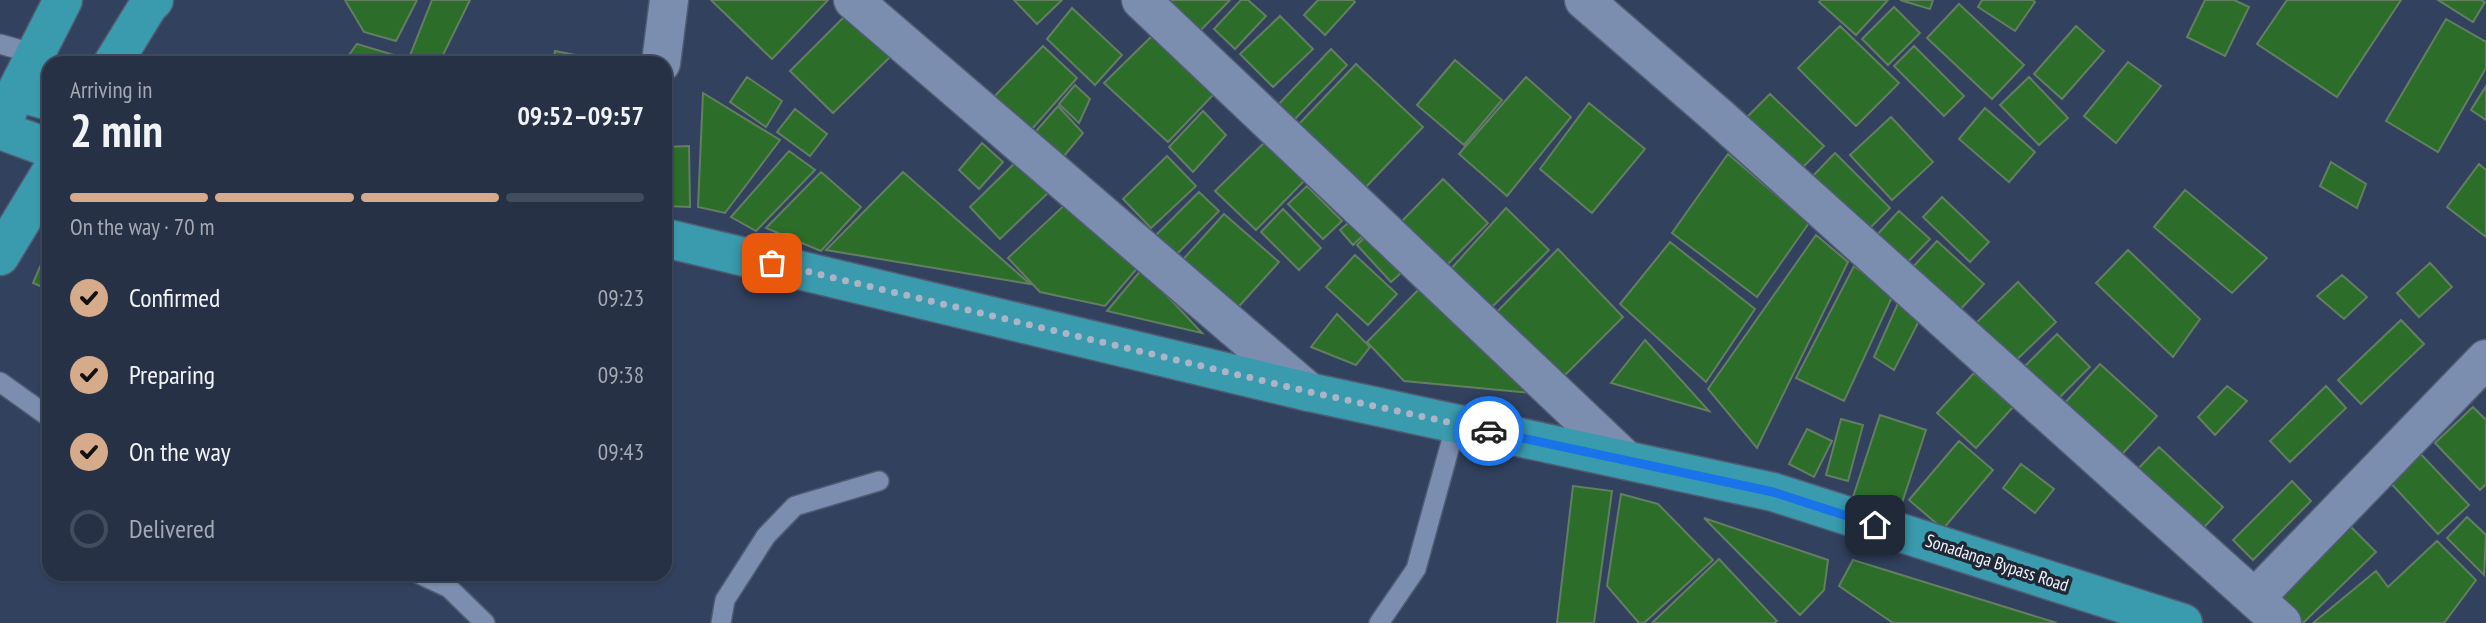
<!DOCTYPE html>
<html lang="en">
<head>
<meta charset="utf-8">
<style>
  body { margin:0; font-family:"PT Sans Narrow",sans-serif; background:#323d51; color:#f1f3f6; height:100vh; display:flex; flex-direction:column; font-size:26px; white-space:nowrap }
  * { box-sizing:border-box; margin:0 }
  p { font-size:23px; color:#a4a9b3 }
  .icon { flex:none; width:38px; height:38px; fill:none; stroke:currentColor; stroke-width:2; stroke-linecap:round; stroke-linejoin:round }
  .map { position:relative; flex:1; overflow:hidden }
  .details { position:absolute; left:42px; top:56px; width:630px; height:525px; display:flex; flex-direction:column; background:#263146; border-radius:21px; box-shadow:0 2px 5px #0004,0 0 0 2px #424c5f }
  .details>* { flex:none }
  .pin { position:absolute; display:grid; place-items:center; width:60px; height:60px; color:#fff; margin:-30px; border-radius:14px; box-shadow:0 4px 10px #0006 }
  .courier { position:absolute; display:grid; place-items:center; width:70px; height:70px; margin:-35px; border:5px solid #1a73e8; border-radius:50%; background:#fff; color:#222; box-shadow:0 2px 9px #0007 }
  .head em { font-style:normal; font-weight:800 }
  .head div { display:flex; flex-direction:column-reverse }
  .head { display:flex; align-items:center; justify-content:space-between; height:119px; padding:0 28px }
  h1 { font-size:46px; font-weight:800; line-height:52px }
  .bar { display:grid; grid-template-columns:repeat(4,1fr); gap:10px 7px; align-content:center; height:84px; padding:0 28px }
  .bar i { height:9px; border-radius:5px; background:#424c5f }
  .bar .on { background:#d6ab8b }
  .bar p { grid-column:span 4 }
  ol { padding:0 28px; list-style:none }
  li { display:flex; align-items:center; gap:21px; height:77px }
  li p { margin-inline-start:auto }
  li .icon { padding:7px; border-radius:50%; background:#d6ab8b; color:#111; stroke-width:4 }
  li:last-child { color:#a4a9b3 }
  li i { width:38px; height:38px; border:4px solid #424c5f; border-radius:50% }
  .map>svg:first-child { display:block }
  .building { fill:#2c6d2a; stroke:#637e61; stroke-width:2 }
  .lines { fill:none; stroke-linecap:round; stroke-linejoin:round }
  .service-casing { stroke:#505c73; stroke-width:22 }
  .minor-casing { stroke:#505c73; stroke-width:41 }
  .primary-casing { stroke:#505c73; stroke-width:41 }
  .service { stroke:#7c8eaf; stroke-width:19 }
  .minor { stroke:#7c8eaf; stroke-width:38 }
  .primary { stroke:#3a9aae; stroke-width:38 }
  .done { stroke:#acb5c7; stroke-width:7; stroke-dasharray:0 12.6 }
  .route { stroke:#1a73e8; stroke-width:9 }
  .labels { text-anchor:middle; stroke-width:7; stroke-linejoin:round; paint-order:stroke }
  .street-label { font-size:18px; fill:#eef4ff; stroke:#212835 }
</style>
</head>
<body>
<div class="map">
<svg width="2486" height="623" viewBox="0 0 2486 623">
  <rect width="100%" height="100%" fill="#32415e"/>
  <path class="building" d="M345 0H417L396 41 364 32Z
    M432 0H470L439 63H407Z
    M711 0H828L772 59Z
    M1014 0H1062L1037 24Z
    M1167 0H1230L1199 32Z
    M1241 0H1248L1266 16 1235 49 1214 29Z
    M1318 0H1353L1355 2 1325 35 1304 15Z
    M1821 0H1888L1856 35 1819 2Z
    M1900 0H1933L1930 9Z
    M1982 0H2033L2035 2 2015 31 1978 7Z
    M2205 0H2234L2249 7 2225 56 2187 37Z
    M2287 0H2401L2337 97 2257 44Z
    M2438 0H2481L2485 2 2473 22Z
    M1959 4 2024 65 1992 99 1927 38Z
    M1894 7 1920 33 1888 65 1862 39Z
    M1072 8 1122 55 1095 85 1047 39Z
    M847 14 890 57 833 113 790 71Z
    M1280 16 1313 49 1273 87 1240 54Z
    M2446 19 2486 42V68L2438 152 2386 121Z
    M1840 26 1899 83 1856 126 1798 68Z
    M2076 26 2104 51 2062 99 2034 74Z
    M1154 34 1214 94 1168 142 1104 83Z
    M357 44 401 57 398 63H343Z
    M1043 46 1077 78 1024 138 987 104Z
    M1914 46 1964 96 1944 116 1894 66Z
    M1331 49 1347 65 1292 122 1276 107Z
    M555 51 616 63H553Z
    M1455 60 1502 100 1464 145 1417 105Z
    M2128 62 2161 86 2116 143 2084 116Z
    M1356 64 1423 127 1364 189 1298 125Z
    M747 77 782 101 766 127 730 102Z
    M1526 77 1571 117 1507 196 1459 154Z
    M2029 77 2068 118 2039 145 2000 105Z
    M1075 85 1090 99 1079 123 1059 104Z
    M2486 86V120L2471 110Z
    M703 93 780 140 725 213 698 207Z
    M1770 94 1824 146 1799 171 1746 118Z
    M1589 103 1645 149 1592 213 1540 169Z
    M1058 106 1083 133 1059 162 1030 138Z
    M1985 108 2035 152 2009 182 1959 139Z
    M795 109 827 134 810 156 777 132Z
    M1203 111 1226 135 1193 172 1169 147Z
    M1891 117 1933 162 1892 200 1850 155Z
    M1267 140 1306 179 1256 230 1215 191Z
    M982 143 1003 162 979 189 959 170Z
    M689 146 690 207 665 206V147Z
    M789 151 815 170 756 231 731 217Z
    M1835 153 1890 208 1864 234 1809 180Z
    M1728 154 1809 223 1757 297 1672 233Z
    M1167 156 1196 186 1151 228 1123 199Z
    M1019 159 1050 191 1000 239 970 207Z
    M2331 162 2366 184 2357 208 2320 186Z
    M2479 164 2486 170V237L2447 207Z
    M821 172 861 207 821 251 766 228Z
    M903 172 1030 284 826 250Z
    M1443 179 1488 223 1445 267 1400 223Z
    M1307 186 1342 221 1323 239 1288 204Z
    M2185 190 2267 258 2232 293 2154 227Z
    M1199 192 1219 211 1175 256 1155 236Z
    M1942 197 1989 242 1970 262 1923 217Z
    M1072 198 1146 258 1105 306 1040 292 1008 258Z
    M1506 208 1549 250 1488 311 1449 271Z
    M1283 209 1321 248 1299 270 1261 232Z
    M1899 211 1930 239 1904 266 1874 238Z
    M1224 214 1279 262 1232 314 1178 265Z
    M1357 215 1370 229 1353 245 1340 230Z
    M1373 229 1411 264 1391 282 1357 245Z
    M1816 235 1848 262 1757 448 1708 389Z
    M1937 241 1984 284 1958 312 1911 269Z
    M1670 242 1755 309 1706 382 1620 304Z
    M49 246V290L33 283Z
    M1558 249 1623 317 1558 382 1491 318Z
    M2128 250 2200 319 2173 357 2096 283Z
    M1355 255 1397 294 1368 325 1326 287Z
    M2430 263 2452 287 2419 317 2397 293Z
    M1854 266 1893 295 1844 401 1796 378Z
    M1142 269 1202 333 1107 311Z
    M2342 275 2367 297 2344 319 2317 296Z
    M1427 281 1530 393 1404 381 1367 342Z
    M2018 282 2056 322 2006 370 1968 331Z
    M1899 301 1924 311 1894 370 1874 357Z
    M1337 314 1370 347 1356 365 1311 347Z
    M2401 320 2424 344 2361 404 2338 380Z
    M2057 334 2090 367 2048 409 2015 376Z
    M1645 340 1709 411 1611 383Z
    M2100 364 2157 416 2112 465 2055 414Z
    M1974 373 2013 407 1976 448 1937 413Z
    M2227 386 2247 401 2215 435 2198 417Z
    M2326 386 2346 408 2290 462 2270 441Z
    M2473 407 2486 420V484L2480 490 2435 443Z
    M1880 415 1926 430 1899 512 1853 497Z
    M1841 419 1863 425 1848 481 1826 475Z
    M1807 429 1832 441 1814 477 1789 464Z
    M1959 441 1993 470 1943 529 1909 500Z
    M2159 447 2223 507 2194 538 2129 478Z
    M2415 448 2469 505 2438 534 2385 477Z
    M2021 464 2054 489 2035 513 2003 488Z
    M2292 481 2311 501 2253 560 2233 540Z
    M1573 486 1612 491 1594 623H1557Z
    M1621 494 1658 504 1713 560 1644 623H1639L1607 586Z
    M2467 517 2486 535 2484 575 2447 538Z
    M1704 518 1828 560 1824 590 1800 615Z
    M2350 526 2376 552 2303 623 2278 598Z
    M2437 541 2476 580 2444 623H2313L2376 571 2388 587Z
    M1719 559 1777 621 1774 623H1652Z
    M1853 560 2057 623H1893L1839 586Z"/>
  <g class="lines">
    <defs>
      <path id="service" d="M0 44 35 54
        M0 382 49 417
        M419 574 449 588 485 623
        M721 623 725 600 766 536 795 506 879 481
        M1379 623 1416 569 1456 424"/>
      <path id="minor" d="M853 0 1309 392
        M1141 0 1626 460
        M1584 0 1719 117 2282 623
        M661 63 669 0
        M2255 598 2486 359"/>
      <path id="primary" d="M113 63 148 6 154 0
        M16 92 49 101
        M0 129 16 92 63 0
        M0 130 49 148
        M665 238 1309 392 1773 492 2183 623
        M0 256 49 175"/>
    </defs>
    <use href="#service" class="service-casing"/>
    <use href="#minor" class="minor-casing"/>
    <use href="#primary" class="primary-casing"/>
    <use href="#service" class="service"/>
    <use href="#minor" class="minor"/>
    <use href="#primary" class="primary"/>
  </g>
  <g class="lines">
    <path class="done" d="M772 263 1310 392 1489 431"/>
    <path class="route" d="M1489 431 1773 492 1875 525"/>
  </g>
  <g class="labels">
    <g class="street-label">
      <text transform="translate(1997 563) rotate(18)" y="6">Sonadanga Bypass Road</text>
    </g>
  </g>
</svg>
<div class="pin" style="left:772px;top:263px;background:#ea580c"><svg class="icon" aria-label="bag" viewBox="0 0 24 24"><path d="M5 8h14l-1 12H6zM9 8a3 3 0 0 1 6 0"/></svg></div>
<div class="pin" style="left:1875px;top:525px;background:#1f2937"><svg class="icon" aria-label="home" viewBox="0 0 24 24"><path d="M3 11l9-7 9 7M6 9v11h12V9"/></svg></div>
<div class="courier" style="left:1489px;top:431px"><svg class="icon" aria-label="car" viewBox="0 0 24 24"><path d="M5 17H2v-5l4-1 3-4h7l3 4 3 1v5h-3M9 17h6M6 11h13"/><circle cx="7" cy="17" r="2"/><circle cx="17" cy="17" r="2"/></svg></div>
<section class="details">
<div class="head"><div><h1>2 min</h1><p>Arriving in</p></div><em>09:52–09:57</em></div>
<div class="bar"><i class="on"></i><i class="on"></i><i class="on"></i><i></i><p>On the way · 70 m</p></div>
<ol>
<li><svg class="icon" aria-label="check" viewBox="0 0 24 24"><path d="M5 12l5 5 9-10"/></svg>Confirmed<p>09:23</p></li>
<li><svg class="icon" aria-label="check" viewBox="0 0 24 24"><path d="M5 12l5 5 9-10"/></svg>Preparing<p>09:38</p></li>
<li><svg class="icon" aria-label="check" viewBox="0 0 24 24"><path d="M5 12l5 5 9-10"/></svg>On the way<p>09:43</p></li>
<li><i></i>Delivered</li>
</ol>
</section>
</div>
</body>
</html>
